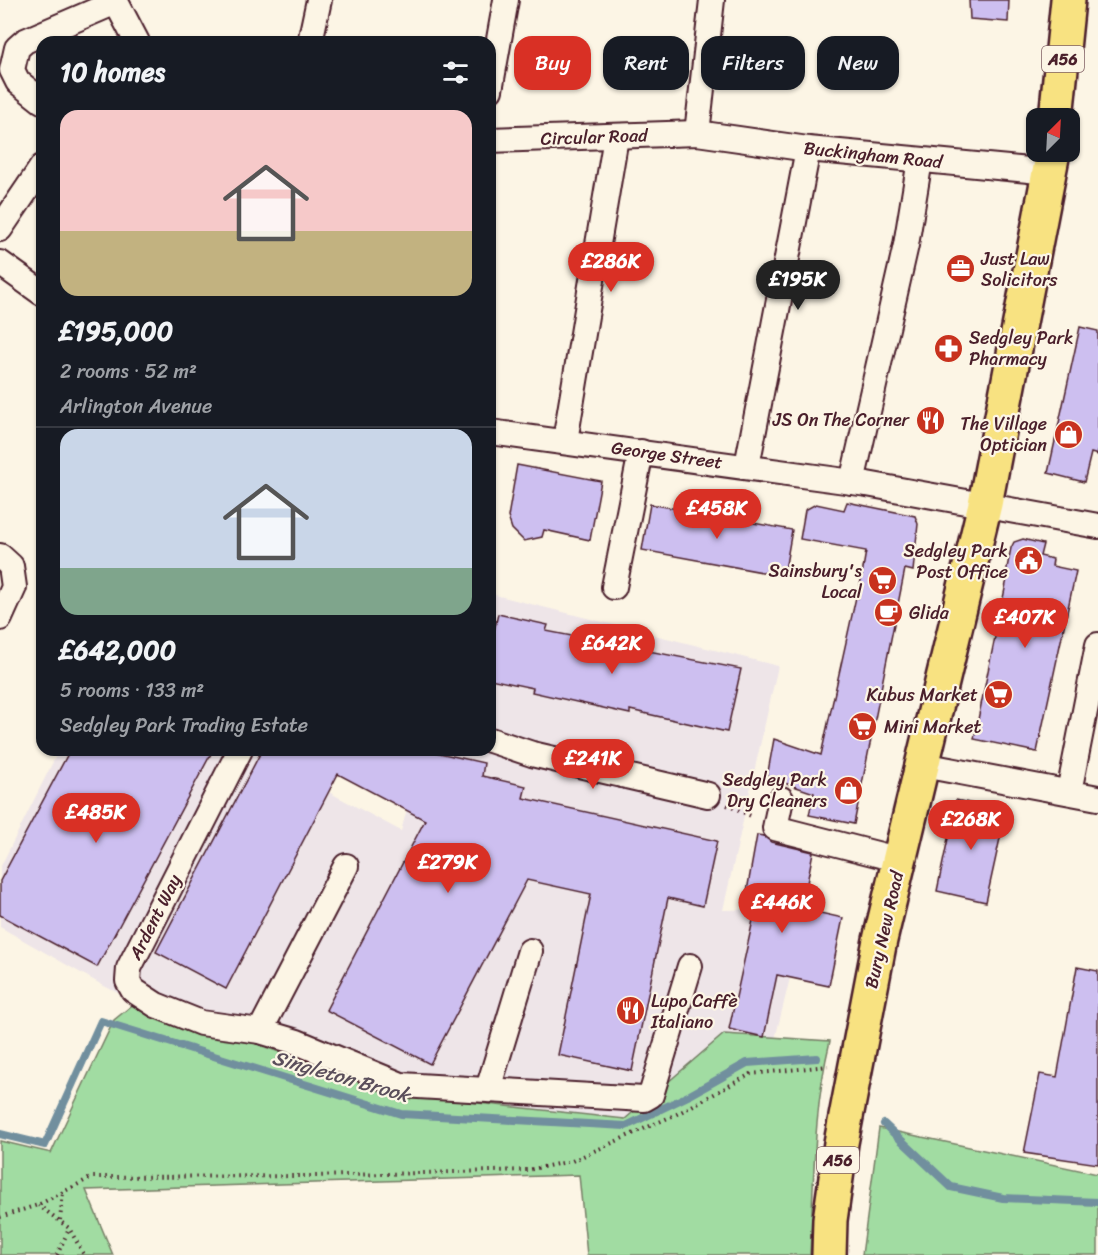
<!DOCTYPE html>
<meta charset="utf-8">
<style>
body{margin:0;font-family:Sriracha,sans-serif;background:#242831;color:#f1f3f6;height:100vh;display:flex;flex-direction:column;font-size:22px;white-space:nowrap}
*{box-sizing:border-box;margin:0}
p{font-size:20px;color:#9ea1a6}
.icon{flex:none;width:33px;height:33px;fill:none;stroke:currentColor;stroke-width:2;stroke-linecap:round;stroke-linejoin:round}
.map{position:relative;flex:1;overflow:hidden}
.drawer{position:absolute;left:36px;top:36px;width:460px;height:720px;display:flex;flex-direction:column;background:#171b24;border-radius:18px;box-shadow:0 2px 4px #0004}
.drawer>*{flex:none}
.hud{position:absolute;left:514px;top:36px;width:494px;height:54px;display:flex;gap:12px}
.needle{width:39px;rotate:24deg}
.buttons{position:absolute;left:1026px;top:108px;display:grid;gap:12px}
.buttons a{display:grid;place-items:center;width:54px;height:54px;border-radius:12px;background:#171b24;box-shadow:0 2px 4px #0004;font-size:30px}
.price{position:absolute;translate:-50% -51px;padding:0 14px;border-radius:21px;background:#d93025;color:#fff;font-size:20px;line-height:39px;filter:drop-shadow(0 2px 3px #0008)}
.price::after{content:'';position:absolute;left:50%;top:36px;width:18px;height:14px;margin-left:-9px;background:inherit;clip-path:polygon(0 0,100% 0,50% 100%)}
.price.active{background:#222;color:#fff}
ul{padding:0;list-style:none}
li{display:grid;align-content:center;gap:12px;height:318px;padding:0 24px}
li+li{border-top:2px solid #363941}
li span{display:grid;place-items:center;height:186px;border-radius:18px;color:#555}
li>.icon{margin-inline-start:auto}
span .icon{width:108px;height:108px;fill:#fffc;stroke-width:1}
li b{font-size:26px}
h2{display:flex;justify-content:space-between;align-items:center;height:72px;padding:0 24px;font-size:26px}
.pill{padding:0 21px;border-radius:18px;background:#171b24;box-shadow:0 2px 4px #0004;font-size:21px;line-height:54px}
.pill.active{background:#d93025;color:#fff}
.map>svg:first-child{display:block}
.built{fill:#eee5e8}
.green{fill:#a1dca2;stroke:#767e66;stroke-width:1.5}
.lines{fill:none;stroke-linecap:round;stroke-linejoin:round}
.stream{stroke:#718f9e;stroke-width:8}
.building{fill:#cdbff0;stroke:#4a1f2b;stroke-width:1.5}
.minor-casing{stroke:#4a1f2b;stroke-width:28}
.highway-casing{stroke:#4a1f2b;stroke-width:38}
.path{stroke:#4a1f2b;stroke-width:4;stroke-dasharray:1.5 4.5;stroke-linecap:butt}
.minor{stroke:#fcf5e5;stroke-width:24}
.highway{stroke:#f8e281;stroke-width:33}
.labels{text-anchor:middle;stroke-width:4.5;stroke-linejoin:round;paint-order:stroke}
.shield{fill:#fcf5e5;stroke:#7f5f63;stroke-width:1.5}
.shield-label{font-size:16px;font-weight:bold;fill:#4a1f2b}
.street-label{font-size:18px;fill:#4a1f2b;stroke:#fcf5e5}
.poi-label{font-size:18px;fill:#4a1f2b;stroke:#fcf5e5;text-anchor:end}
.water-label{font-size:20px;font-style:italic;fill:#5a4e5b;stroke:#fcf5e5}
</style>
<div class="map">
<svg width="1098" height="1255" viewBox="0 0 1098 1255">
<rect width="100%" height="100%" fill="#fcf5e5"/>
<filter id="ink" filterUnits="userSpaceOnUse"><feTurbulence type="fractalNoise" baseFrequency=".0167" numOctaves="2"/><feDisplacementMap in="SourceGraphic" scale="12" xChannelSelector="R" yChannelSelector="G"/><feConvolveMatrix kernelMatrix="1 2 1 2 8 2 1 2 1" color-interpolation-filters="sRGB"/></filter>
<g filter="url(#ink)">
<polygon class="built" points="491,594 778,666 723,910 771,909 790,978 775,1039 724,1034 625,1119 403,1095 144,1006 104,986 0,927 0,868 59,750 263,750 260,755 401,831 423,750 490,750"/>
<g class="green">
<path d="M136,1002L403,1095L625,1119L724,1034L830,1041C813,1110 814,1184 810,1255H587L579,1175L86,1190L113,1255H0V1141L51,1153L114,1020Z"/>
<polygon points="879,1128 1098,1174 1098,1255 862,1255"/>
</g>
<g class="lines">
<g class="stream">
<polyline points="884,1124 951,1187 1003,1198 1098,1202"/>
<polyline points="0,1134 45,1145 101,1021 401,1114 626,1126 690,1095 747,1063 817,1058"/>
</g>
</g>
<g class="building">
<polygon points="969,0 1009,0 1008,22 970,19"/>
<polygon points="1080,327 1098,331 1098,455 1091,453 1084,482 1048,473"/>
<polygon points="517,465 601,481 590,540 544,530 542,537 524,541 512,529 508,517"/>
<polygon points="847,502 915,516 918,524 913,571 905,569 854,824 809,815 814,793 767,777 774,739 821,755 856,597 858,598 866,551 800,539 805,510 816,504 844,510"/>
<polygon points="650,504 792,530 784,576 642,550"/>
<polygon points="1023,539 1043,544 1040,556 1053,559 1052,566 1076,571 1037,752 974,739 1007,579 1005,578 1011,548 1014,542"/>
<polygon points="498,614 548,625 546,631 741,669 727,732 630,710 630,714 532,692 533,688 490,679 490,648"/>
<polygon points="70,750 213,750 97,967 0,915 0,881"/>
<polygon points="262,750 426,750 484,763 482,776 526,786 523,798 717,841 703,906 668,898 632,1071 558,1055 591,894 527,880 430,1064 326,1010 425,820 338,774 226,989 156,952"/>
<polygon points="956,800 1006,811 986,902 937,891"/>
<polygon points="757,835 764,836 771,842 813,852 802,909 843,918 829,986 777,975 764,1037 729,1029 759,893 747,891"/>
<polygon points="1077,967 1098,971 1098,1164 1024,1153 1040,1074 1057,1077"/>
</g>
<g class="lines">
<defs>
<g id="minor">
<polyline points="115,0 137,42"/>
<polyline points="310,42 319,0"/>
<polyline points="490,90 506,0"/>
<polyline points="42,101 18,82 12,70 17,48 25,41 116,2"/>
<polyline points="697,133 712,0"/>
<polyline points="490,140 697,133 808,149 1050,172"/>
<polyline points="0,229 42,167"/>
<polyline points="0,263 42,293"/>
<polyline points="490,432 867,484 1098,526"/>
<polyline points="565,441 616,137"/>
<polyline points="747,466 808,149"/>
<polyline points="852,482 906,245 920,160"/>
<polyline points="0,556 11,566 14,587 0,618"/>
<polyline points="614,587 641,452"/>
<polyline points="490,740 532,754 708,795"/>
<polyline points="240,750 129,968 128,981 133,990 156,1005 201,1023 260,1031 297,1042 401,1085 644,1099 651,1095 690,966"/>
<polyline points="923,765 1098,798"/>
<polyline points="1069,792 1098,645"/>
<polyline points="781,799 775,828 900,860"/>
<polyline points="260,1031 346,866"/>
<polyline points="488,1089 530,951"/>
</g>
<g id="highway">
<polyline points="1056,118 1068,0"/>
<polyline points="829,1255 830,1220 841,1143 880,940 985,504 1053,152"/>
</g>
</defs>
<use href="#minor" class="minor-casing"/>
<use href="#highway" class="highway-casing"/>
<g class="path">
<polyline points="727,805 753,817"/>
<polyline points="38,1205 69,1228 84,1255"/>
<polyline points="0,1217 38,1205 92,1177 313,1176 528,1170 572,1161 679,1113 751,1074 828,1066"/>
<polyline points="60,1220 63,1193"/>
<polyline points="57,1255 69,1229"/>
</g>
<use href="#minor" class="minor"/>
<use href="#highway" class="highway"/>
</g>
</g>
<defs>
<symbol id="office-disc" viewBox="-11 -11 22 22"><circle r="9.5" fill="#c8321e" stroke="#fcf5e5"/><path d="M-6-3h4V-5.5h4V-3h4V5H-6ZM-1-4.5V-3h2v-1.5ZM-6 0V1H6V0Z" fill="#fff"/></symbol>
<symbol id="pharmacy-disc" viewBox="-11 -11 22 22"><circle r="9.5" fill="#c8321e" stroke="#fcf5e5"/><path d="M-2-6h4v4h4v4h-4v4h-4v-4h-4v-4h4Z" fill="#fff"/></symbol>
<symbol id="restaurant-disc" viewBox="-11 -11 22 22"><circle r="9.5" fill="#c8321e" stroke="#fcf5e5"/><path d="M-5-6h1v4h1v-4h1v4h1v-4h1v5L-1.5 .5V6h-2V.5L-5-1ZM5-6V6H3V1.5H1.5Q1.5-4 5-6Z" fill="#fff"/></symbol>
<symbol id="shop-disc" viewBox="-11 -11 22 22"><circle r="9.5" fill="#c8321e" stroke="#fcf5e5"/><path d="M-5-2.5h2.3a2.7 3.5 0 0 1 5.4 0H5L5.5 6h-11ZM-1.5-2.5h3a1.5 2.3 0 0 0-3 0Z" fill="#fff"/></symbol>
<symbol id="civic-disc" viewBox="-11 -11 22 22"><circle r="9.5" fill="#c8321e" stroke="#fcf5e5"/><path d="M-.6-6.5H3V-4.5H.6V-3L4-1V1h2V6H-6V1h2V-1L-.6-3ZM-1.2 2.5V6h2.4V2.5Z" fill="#fff"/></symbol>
<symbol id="supermarket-disc" viewBox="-11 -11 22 22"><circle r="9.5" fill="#c8321e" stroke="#fcf5e5"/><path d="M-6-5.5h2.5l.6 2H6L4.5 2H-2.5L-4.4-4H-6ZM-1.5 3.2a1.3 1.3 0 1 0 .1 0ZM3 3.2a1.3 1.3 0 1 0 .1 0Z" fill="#fff"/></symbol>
<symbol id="cafe-disc" viewBox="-11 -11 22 22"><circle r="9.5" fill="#c8321e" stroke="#fcf5e5"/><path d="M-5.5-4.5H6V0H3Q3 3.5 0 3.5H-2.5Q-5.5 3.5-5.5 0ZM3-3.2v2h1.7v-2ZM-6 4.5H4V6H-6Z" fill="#fff"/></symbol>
</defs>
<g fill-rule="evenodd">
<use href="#office-disc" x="944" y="252" width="33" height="33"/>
<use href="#pharmacy-disc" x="932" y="332" width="33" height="33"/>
<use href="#restaurant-disc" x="914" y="404" width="33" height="33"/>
<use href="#shop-disc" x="1052" y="418" width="33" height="33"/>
<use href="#civic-disc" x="1012" y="544" width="33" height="33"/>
<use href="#supermarket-disc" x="866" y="564" width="33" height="33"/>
<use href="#cafe-disc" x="872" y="596" width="33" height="33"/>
<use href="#supermarket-disc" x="982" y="678" width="33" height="33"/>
<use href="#supermarket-disc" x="846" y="710" width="33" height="33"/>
<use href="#shop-disc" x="832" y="774" width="33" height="33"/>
<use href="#restaurant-disc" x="614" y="994" width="33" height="33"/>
</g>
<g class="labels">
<g class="shield">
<rect x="1042" y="46" width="42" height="26" rx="4.5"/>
<rect x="817" y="1147" width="42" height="26" rx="4.5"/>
</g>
<g class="shield-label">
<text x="1063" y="65">A56</text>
<text x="838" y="1166">A56</text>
</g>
<g class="street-label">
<text transform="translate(594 137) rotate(-2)" y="6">Circular Road</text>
<text transform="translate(873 155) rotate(6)" y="6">Buckingham Road</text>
<text transform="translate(667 455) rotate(8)" y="6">George Street</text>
<text transform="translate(155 917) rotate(-63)" y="6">Ardent Way</text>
<text transform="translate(884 930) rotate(-77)" y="6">Bury New Road</text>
</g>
<g class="poi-label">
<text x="981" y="265" text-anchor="start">Just Law<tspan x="981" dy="21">Solicitors</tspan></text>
<text x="969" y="344" text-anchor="start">Sedgley Park<tspan x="969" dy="21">Pharmacy</tspan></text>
<text x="909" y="426">JS On The Corner</text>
<text x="1047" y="430">The Village<tspan x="1047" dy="21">Optician</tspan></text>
<text x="1008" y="557">Sedgley Park<tspan x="1008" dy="21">Post Office</tspan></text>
<text x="862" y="577">Sainsbury's<tspan x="862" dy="21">Local</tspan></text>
<text x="909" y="619" text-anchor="start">Glida</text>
<text x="978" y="701">Kubus Market</text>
<text x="884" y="733" text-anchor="start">Mini Market</text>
<text x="827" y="786">Sedgley Park<tspan x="827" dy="21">Dry Cleaners</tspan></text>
<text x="651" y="1007" text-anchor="start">Lupo Caffè<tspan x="651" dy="21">Italiano</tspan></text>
</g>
<g class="water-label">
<text transform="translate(341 1076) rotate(16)" y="7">Singleton Brook</text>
</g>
</g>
</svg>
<div class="buttons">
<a><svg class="needle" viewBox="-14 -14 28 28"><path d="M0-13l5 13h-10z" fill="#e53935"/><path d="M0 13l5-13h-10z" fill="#9ea1a6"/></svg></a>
</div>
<b class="price" style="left:611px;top:293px">£286K</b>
<b class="price active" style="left:798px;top:311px">£195K</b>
<b class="price" style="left:717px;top:540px">£458K</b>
<b class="price" style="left:1025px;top:649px">£407K</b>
<b class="price" style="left:612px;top:675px">£642K</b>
<b class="price" style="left:593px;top:790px">£241K</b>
<b class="price" style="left:96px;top:844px">£485K</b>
<b class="price" style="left:971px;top:851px">£268K</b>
<b class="price" style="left:448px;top:894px">£279K</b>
<b class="price" style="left:782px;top:934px">£446K</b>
<div class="hud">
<a class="pill active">Buy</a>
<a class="pill">Rent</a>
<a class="pill">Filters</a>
<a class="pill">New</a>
</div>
<section class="drawer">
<h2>10 homes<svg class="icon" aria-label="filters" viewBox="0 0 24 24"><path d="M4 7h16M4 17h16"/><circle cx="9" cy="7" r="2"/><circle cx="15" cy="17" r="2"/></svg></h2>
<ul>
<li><span style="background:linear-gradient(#f6c9c9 65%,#c2b280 0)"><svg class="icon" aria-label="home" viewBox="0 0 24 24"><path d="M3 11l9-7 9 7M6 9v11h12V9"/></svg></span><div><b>£195,000</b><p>2 rooms · 52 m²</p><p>Arlington Avenue</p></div></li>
<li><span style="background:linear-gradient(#c9d6e8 75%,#7fa58c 0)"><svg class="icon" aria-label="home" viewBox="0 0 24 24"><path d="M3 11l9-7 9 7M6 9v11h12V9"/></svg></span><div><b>£642,000</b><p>5 rooms · 133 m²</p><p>Sedgley Park Trading Estate</p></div></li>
</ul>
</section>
</div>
